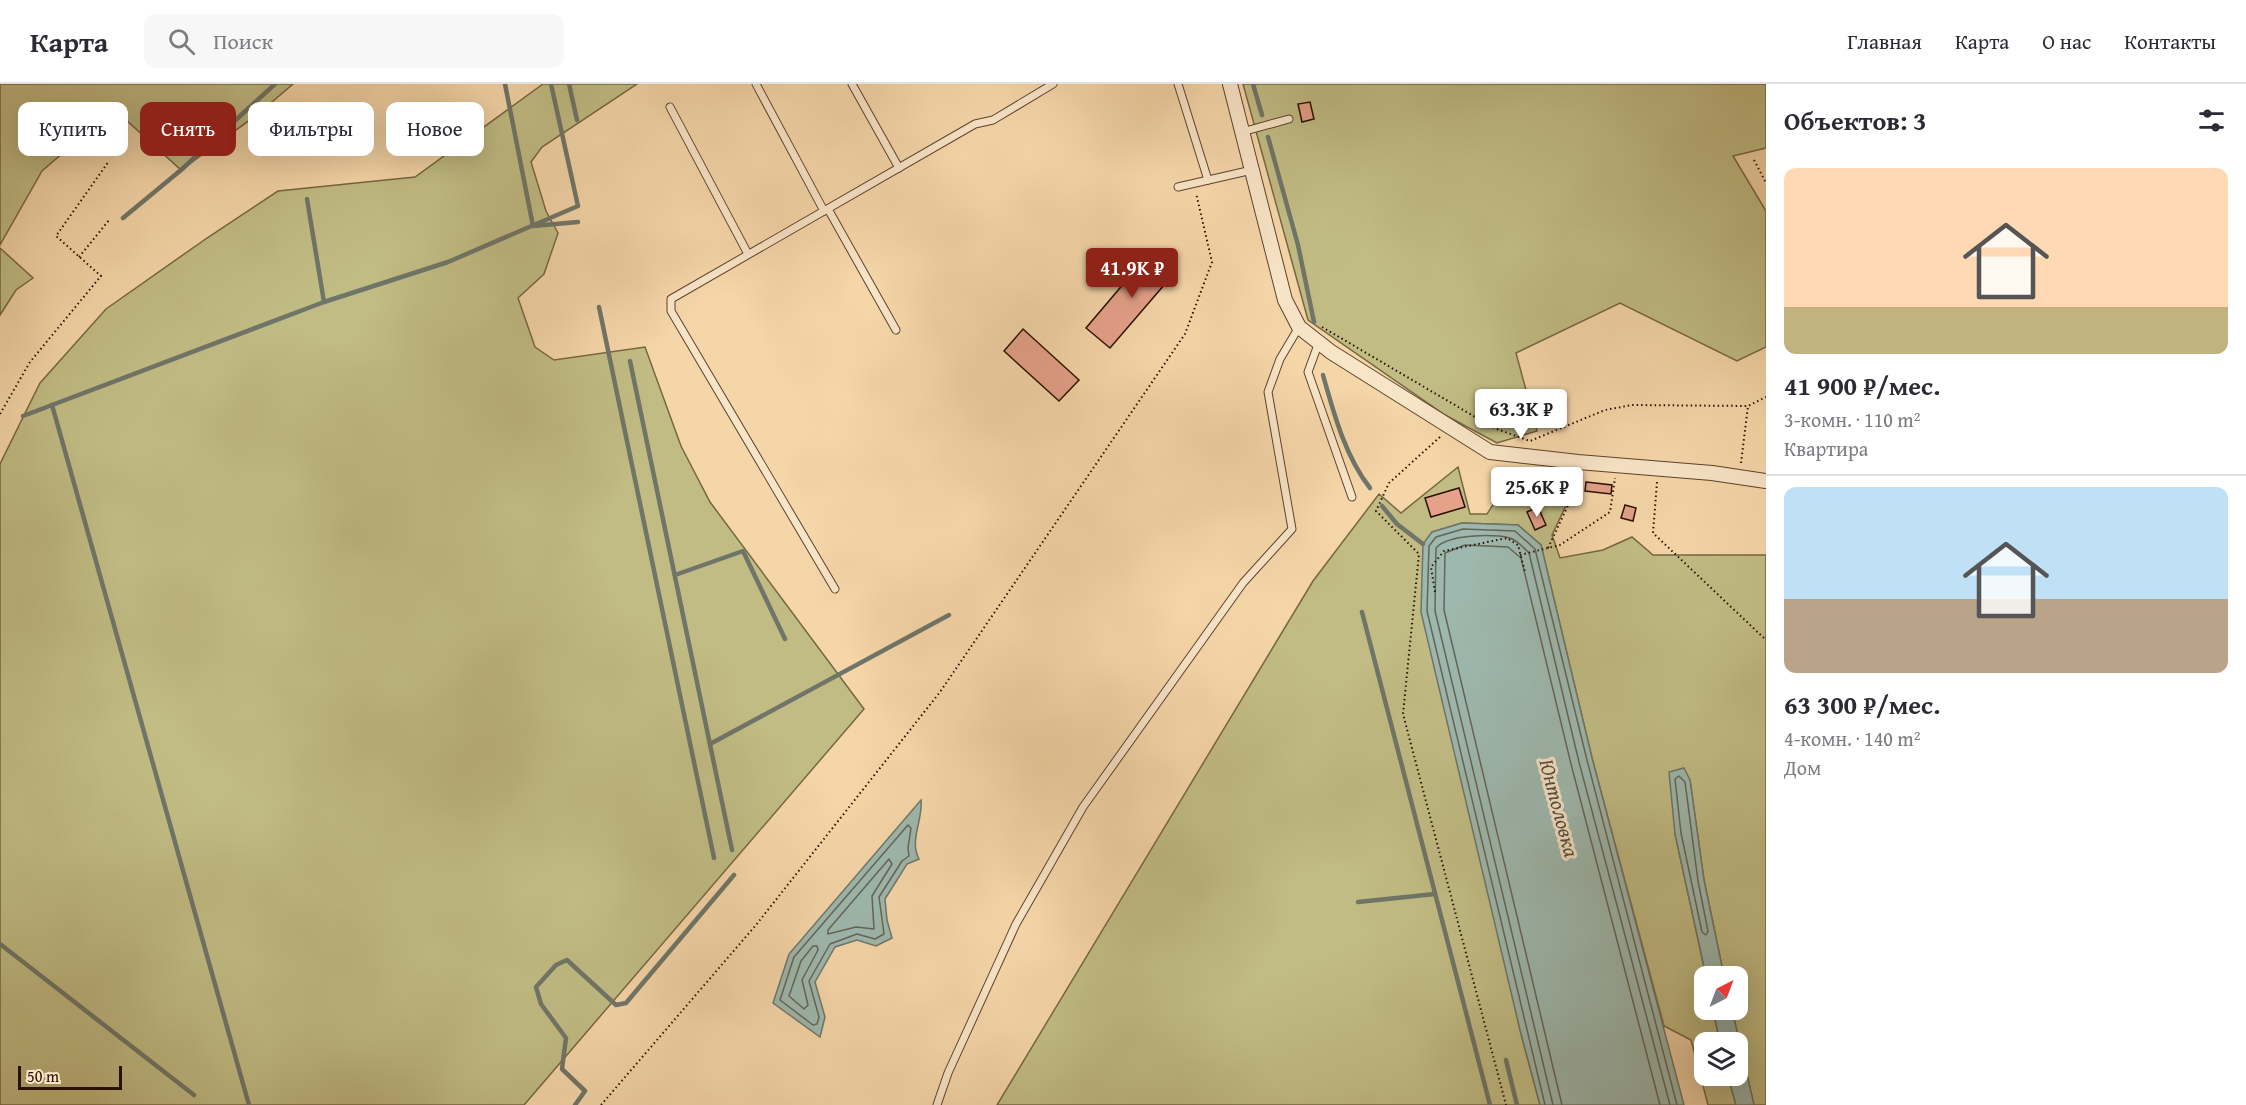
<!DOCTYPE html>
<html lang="ru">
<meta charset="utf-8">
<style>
body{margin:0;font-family:"Gentium Book Plus",serif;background:#f7f7f7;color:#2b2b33;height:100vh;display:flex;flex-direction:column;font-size:22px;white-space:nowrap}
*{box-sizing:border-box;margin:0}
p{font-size:20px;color:#7c7c81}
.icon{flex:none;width:33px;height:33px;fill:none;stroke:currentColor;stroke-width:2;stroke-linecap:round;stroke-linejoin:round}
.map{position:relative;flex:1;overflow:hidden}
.side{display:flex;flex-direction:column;background:#fff;width:480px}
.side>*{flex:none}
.banner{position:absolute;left:18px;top:18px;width:570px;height:54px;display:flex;gap:12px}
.needle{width:39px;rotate:42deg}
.controls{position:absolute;left:1694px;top:882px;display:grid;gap:12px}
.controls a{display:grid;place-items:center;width:54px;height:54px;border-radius:12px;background:#fff;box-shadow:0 6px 24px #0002;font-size:30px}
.scale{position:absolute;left:18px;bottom:15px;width:104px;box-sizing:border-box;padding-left:6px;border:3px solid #2a1000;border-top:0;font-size:16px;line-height:21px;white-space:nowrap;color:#2a1000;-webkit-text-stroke:4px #f8e4c7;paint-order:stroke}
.price{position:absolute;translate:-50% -51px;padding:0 14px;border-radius:6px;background:#fff;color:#222;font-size:20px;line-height:39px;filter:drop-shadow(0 2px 3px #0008)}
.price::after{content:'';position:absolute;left:50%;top:36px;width:18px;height:14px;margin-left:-9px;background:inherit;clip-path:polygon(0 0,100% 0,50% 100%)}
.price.active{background:#8f2418;color:#fff}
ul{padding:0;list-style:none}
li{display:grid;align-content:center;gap:12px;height:318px;padding:0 18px}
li+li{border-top:2px solid #e1e1e2}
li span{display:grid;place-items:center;height:186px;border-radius:12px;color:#555}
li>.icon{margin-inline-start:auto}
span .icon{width:108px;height:108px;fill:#fffc;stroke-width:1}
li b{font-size:26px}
h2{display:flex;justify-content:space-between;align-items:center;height:72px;padding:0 18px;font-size:26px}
.tag{padding:0 21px;border-radius:12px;background:#fff;box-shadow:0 6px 24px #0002;font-size:21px;line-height:54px}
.tag.active{background:#8f2418;color:#fff}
header{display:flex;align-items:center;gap:36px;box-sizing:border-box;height:84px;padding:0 30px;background:#fff;border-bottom:2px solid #e1e1e2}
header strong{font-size:28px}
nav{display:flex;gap:33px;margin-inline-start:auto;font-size:21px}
.search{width:420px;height:54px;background:#f7f7f7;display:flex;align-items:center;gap:15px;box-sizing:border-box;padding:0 21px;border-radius:12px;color:#7c7c81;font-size:22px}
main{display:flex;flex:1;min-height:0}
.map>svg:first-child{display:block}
.green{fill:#c1bc84;stroke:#766642;stroke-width:1.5}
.water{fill:#9db8ae;stroke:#6f7568;stroke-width:1.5}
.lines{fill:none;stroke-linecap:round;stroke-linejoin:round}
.shore{stroke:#646457;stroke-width:1.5}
.stream{stroke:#6f7568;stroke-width:4.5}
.building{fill:#e5a18a;stroke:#2a1000;stroke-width:1.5}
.service-casing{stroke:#5d422a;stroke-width:9}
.minor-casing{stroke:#5d422a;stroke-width:16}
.path{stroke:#2a1000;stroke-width:2;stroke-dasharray:1.5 3;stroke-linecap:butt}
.service{stroke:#f8e4c7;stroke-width:7}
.minor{stroke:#f8e4c7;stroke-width:14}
.labels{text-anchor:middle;stroke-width:6;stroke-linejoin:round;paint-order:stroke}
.water-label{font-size:21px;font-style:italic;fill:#524b3d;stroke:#f8e4c7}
</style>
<header>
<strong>Карта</strong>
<div class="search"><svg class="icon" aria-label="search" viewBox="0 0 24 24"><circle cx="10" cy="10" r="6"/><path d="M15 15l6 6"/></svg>Поиск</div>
<nav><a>Главная</a><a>Карта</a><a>О нас</a><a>Контакты</a></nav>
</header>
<main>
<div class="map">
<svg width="1766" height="1021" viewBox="0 0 1766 1021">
<rect width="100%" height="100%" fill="#f5d6a9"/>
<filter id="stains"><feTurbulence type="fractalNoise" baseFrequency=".00333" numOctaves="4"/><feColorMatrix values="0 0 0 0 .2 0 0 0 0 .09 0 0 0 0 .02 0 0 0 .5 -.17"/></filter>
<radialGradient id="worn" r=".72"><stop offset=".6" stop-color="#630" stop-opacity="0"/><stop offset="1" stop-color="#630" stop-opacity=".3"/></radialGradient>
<g class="green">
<polygon points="0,0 293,0 258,30 181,86 114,25 42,87 0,161"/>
<polygon points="543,0 637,0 542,63 531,78 546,127 558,149 544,190 518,214 535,263 554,276 645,263 681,362 710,418 864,625 524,1021 0,1021 0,380 40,299 106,225 207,154 278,107 415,93"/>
<polygon points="1243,0 1766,0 1766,64 1733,72 1766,127 1766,263 1737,277 1620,219 1516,269 1537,347 1497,359 1445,331 1308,236"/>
<polygon points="0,164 33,194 16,206 0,231"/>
<polygon points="1458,383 1470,430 1487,430 1504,404 1553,406 1571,411 1552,451 1560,474 1603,466 1632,453 1653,471 1766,471 1766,1021 1754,1021 1732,926 1737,926 1737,892 1724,892 1704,796 1690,696 1675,750 1706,892 1704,892 1704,926 1713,926 1720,958 1704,958 1704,992 1728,992 1736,1021 1708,1021 1691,956 1664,942 1592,674 1541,461 1518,441 1462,439 1432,448 1520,946 1540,1021 997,1021 1313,497 1379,410 1401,429"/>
</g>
<g class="water">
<polygon points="1462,439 1518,441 1541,461 1592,674 1684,1021 1540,1021 1520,946 1421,528 1423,460 1432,448"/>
<polygon points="1684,684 1690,696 1704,796 1724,892 1706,892 1675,750 1669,688"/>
<path d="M921,716C923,737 909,756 919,775L907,780L885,815L887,836L892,854L876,862L857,856L835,863L815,898L825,933L820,953L773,919L789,870Z"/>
<polygon points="1713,926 1732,926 1754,1021 1736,1021 1728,992 1737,992 1737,958 1720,958"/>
</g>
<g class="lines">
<g class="shore">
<polygon points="1679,692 1685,698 1698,797 1708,847 1706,851 1702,848 1681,749 1675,695"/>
<polygon points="908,741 911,744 908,764 909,772 902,777 879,813 884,850 875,855 857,850 830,860 809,897 819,933 817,940 813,941 780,916 794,873"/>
<polygon points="889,775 892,780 872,812 874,845 856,843 828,850 828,846"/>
<polygon points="813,862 817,862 818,866 802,896 808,921 804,925 789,912 801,877"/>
<polyline points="1545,1021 1427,527 1429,462 1436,453 1463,445 1515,447 1535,465 1587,676 1677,1021"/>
<path d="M1553,1021L1435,527L1436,464C1448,450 1493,450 1510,454C1517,456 1524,464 1529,469L1579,678L1670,1021"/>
<polyline points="1562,1021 1444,526 1445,469 1465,461 1508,463 1521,474 1571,680 1660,1021"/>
</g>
<g class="stream">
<polyline points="505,0 533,142 578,138"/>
<polyline points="569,0 577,36"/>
<polyline points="1253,0 1262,31"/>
<polyline points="1268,53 1298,161 1314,238"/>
<polyline points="307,115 324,218"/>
<polyline points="123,134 181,86 275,0"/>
<polyline points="599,223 714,774"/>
<polyline points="630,277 732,766"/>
<path d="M1323,291C1334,330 1345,372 1370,404"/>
<polyline points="52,321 249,1021"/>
<polyline points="23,332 324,218 448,178 578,122 551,0"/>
<polyline points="1382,422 1397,440 1423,460"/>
<polyline points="675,491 743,467 785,555"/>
<polyline points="1362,528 1490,1021"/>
<polyline points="710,660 949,531"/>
<polyline points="1358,818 1435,810"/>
<polyline points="0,860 194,1011"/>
<polyline points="1506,976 1517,1021"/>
<polyline points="575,1021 585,1007 562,985 566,954 541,920 536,903 556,881 567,876 616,921 626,919 734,791"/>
</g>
</g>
<g class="building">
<polygon points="1310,18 1314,35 1302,38 1298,20"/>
<polygon points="1153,165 1177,186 1110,264 1086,244"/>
<polygon points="1023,245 1079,296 1059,317 1004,267"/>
<polygon points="1502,389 1527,392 1526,401 1501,399"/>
<polygon points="1546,393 1572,395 1571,405 1545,402"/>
<polygon points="1586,398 1612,401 1611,410 1585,407"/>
<polygon points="1459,404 1465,423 1431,433 1425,414"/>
<polygon points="1625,421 1636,424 1633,437 1621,434"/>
<polygon points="1538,423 1546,441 1535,446 1527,428"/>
</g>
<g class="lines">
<defs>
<g id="service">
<polyline points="756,0 824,127"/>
<polyline points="852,0 899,84"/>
<polyline points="1178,0 1208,96"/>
<polyline points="670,23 748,170"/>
<polyline points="1242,48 1289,35"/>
<polyline points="1178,103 1252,86"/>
<polyline points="828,125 896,246"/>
<polyline points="1319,258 1308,288 1352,413"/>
<polyline points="835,505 671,227 671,215 975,40 993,36 1053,0"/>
<polyline points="937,1021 948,989 1016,840 1083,723 1243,499 1292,445 1268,308 1280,275 1299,243"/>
</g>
<polyline id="minor" points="1230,0 1285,216 1299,243 1331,268 1490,368 1578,378 1712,389 1766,397"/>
</defs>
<use href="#service" class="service-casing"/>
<use href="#minor" class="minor-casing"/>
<g class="path">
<polyline points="1754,76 1766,99"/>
<polyline points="79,173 110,135"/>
<polyline points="1322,243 1494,344 1530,357 1605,326 1632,321 1748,322 1766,313"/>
<polyline points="0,330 30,278 101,192 56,152 109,77"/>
<polyline points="1440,353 1389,399 1376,427 1419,470 1403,630 1506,1021"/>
<polyline points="1741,379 1748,322"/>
<polyline points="1657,398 1653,449 1766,556"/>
<polyline points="1548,464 1578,400 1579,393"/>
<polyline points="1520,471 1560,461 1610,428 1615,394"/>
<polyline points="1435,508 1431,483 1444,467 1507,454 1518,461 1525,488"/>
<polyline points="601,1021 756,841 940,608 1185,250 1212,178 1196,109"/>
</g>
<use href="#service" class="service"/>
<use href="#minor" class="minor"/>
</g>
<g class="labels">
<g class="water-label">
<text transform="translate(1559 724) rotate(75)" y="7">Юнтоловка</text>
</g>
</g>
<rect width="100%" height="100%" filter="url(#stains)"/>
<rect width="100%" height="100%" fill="url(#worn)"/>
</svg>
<div class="controls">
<a><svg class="needle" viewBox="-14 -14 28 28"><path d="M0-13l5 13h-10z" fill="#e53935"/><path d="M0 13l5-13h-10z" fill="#7c7c81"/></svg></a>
<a><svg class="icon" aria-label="layers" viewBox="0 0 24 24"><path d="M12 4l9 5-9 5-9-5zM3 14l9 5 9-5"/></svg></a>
</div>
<div class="scale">50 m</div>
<b class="price active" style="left:1132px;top:215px">41.9K ₽</b>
<b class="price" style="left:1521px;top:356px">63.3K ₽</b>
<b class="price" style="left:1537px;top:434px">25.6K ₽</b>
<div class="banner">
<a class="tag">Купить</a>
<a class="tag active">Снять</a>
<a class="tag">Фильтры</a>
<a class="tag">Новое</a>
</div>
</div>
<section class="side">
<h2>Объектов: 3<svg class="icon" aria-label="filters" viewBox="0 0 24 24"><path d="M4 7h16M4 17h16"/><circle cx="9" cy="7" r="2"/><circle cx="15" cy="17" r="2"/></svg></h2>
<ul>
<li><span style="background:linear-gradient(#ffd9b3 75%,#c2b280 0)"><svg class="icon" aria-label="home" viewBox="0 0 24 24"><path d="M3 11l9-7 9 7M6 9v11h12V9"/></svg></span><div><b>41 900 ₽/мес.</b><p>3-комн. · 110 m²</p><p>Квартира</p></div></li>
<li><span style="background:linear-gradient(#bfe0f5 60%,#b9a48a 0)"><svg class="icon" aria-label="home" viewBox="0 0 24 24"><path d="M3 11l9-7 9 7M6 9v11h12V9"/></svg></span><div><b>63 300 ₽/мес.</b><p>4-комн. · 140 m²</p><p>Дом</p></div></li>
</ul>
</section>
</main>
